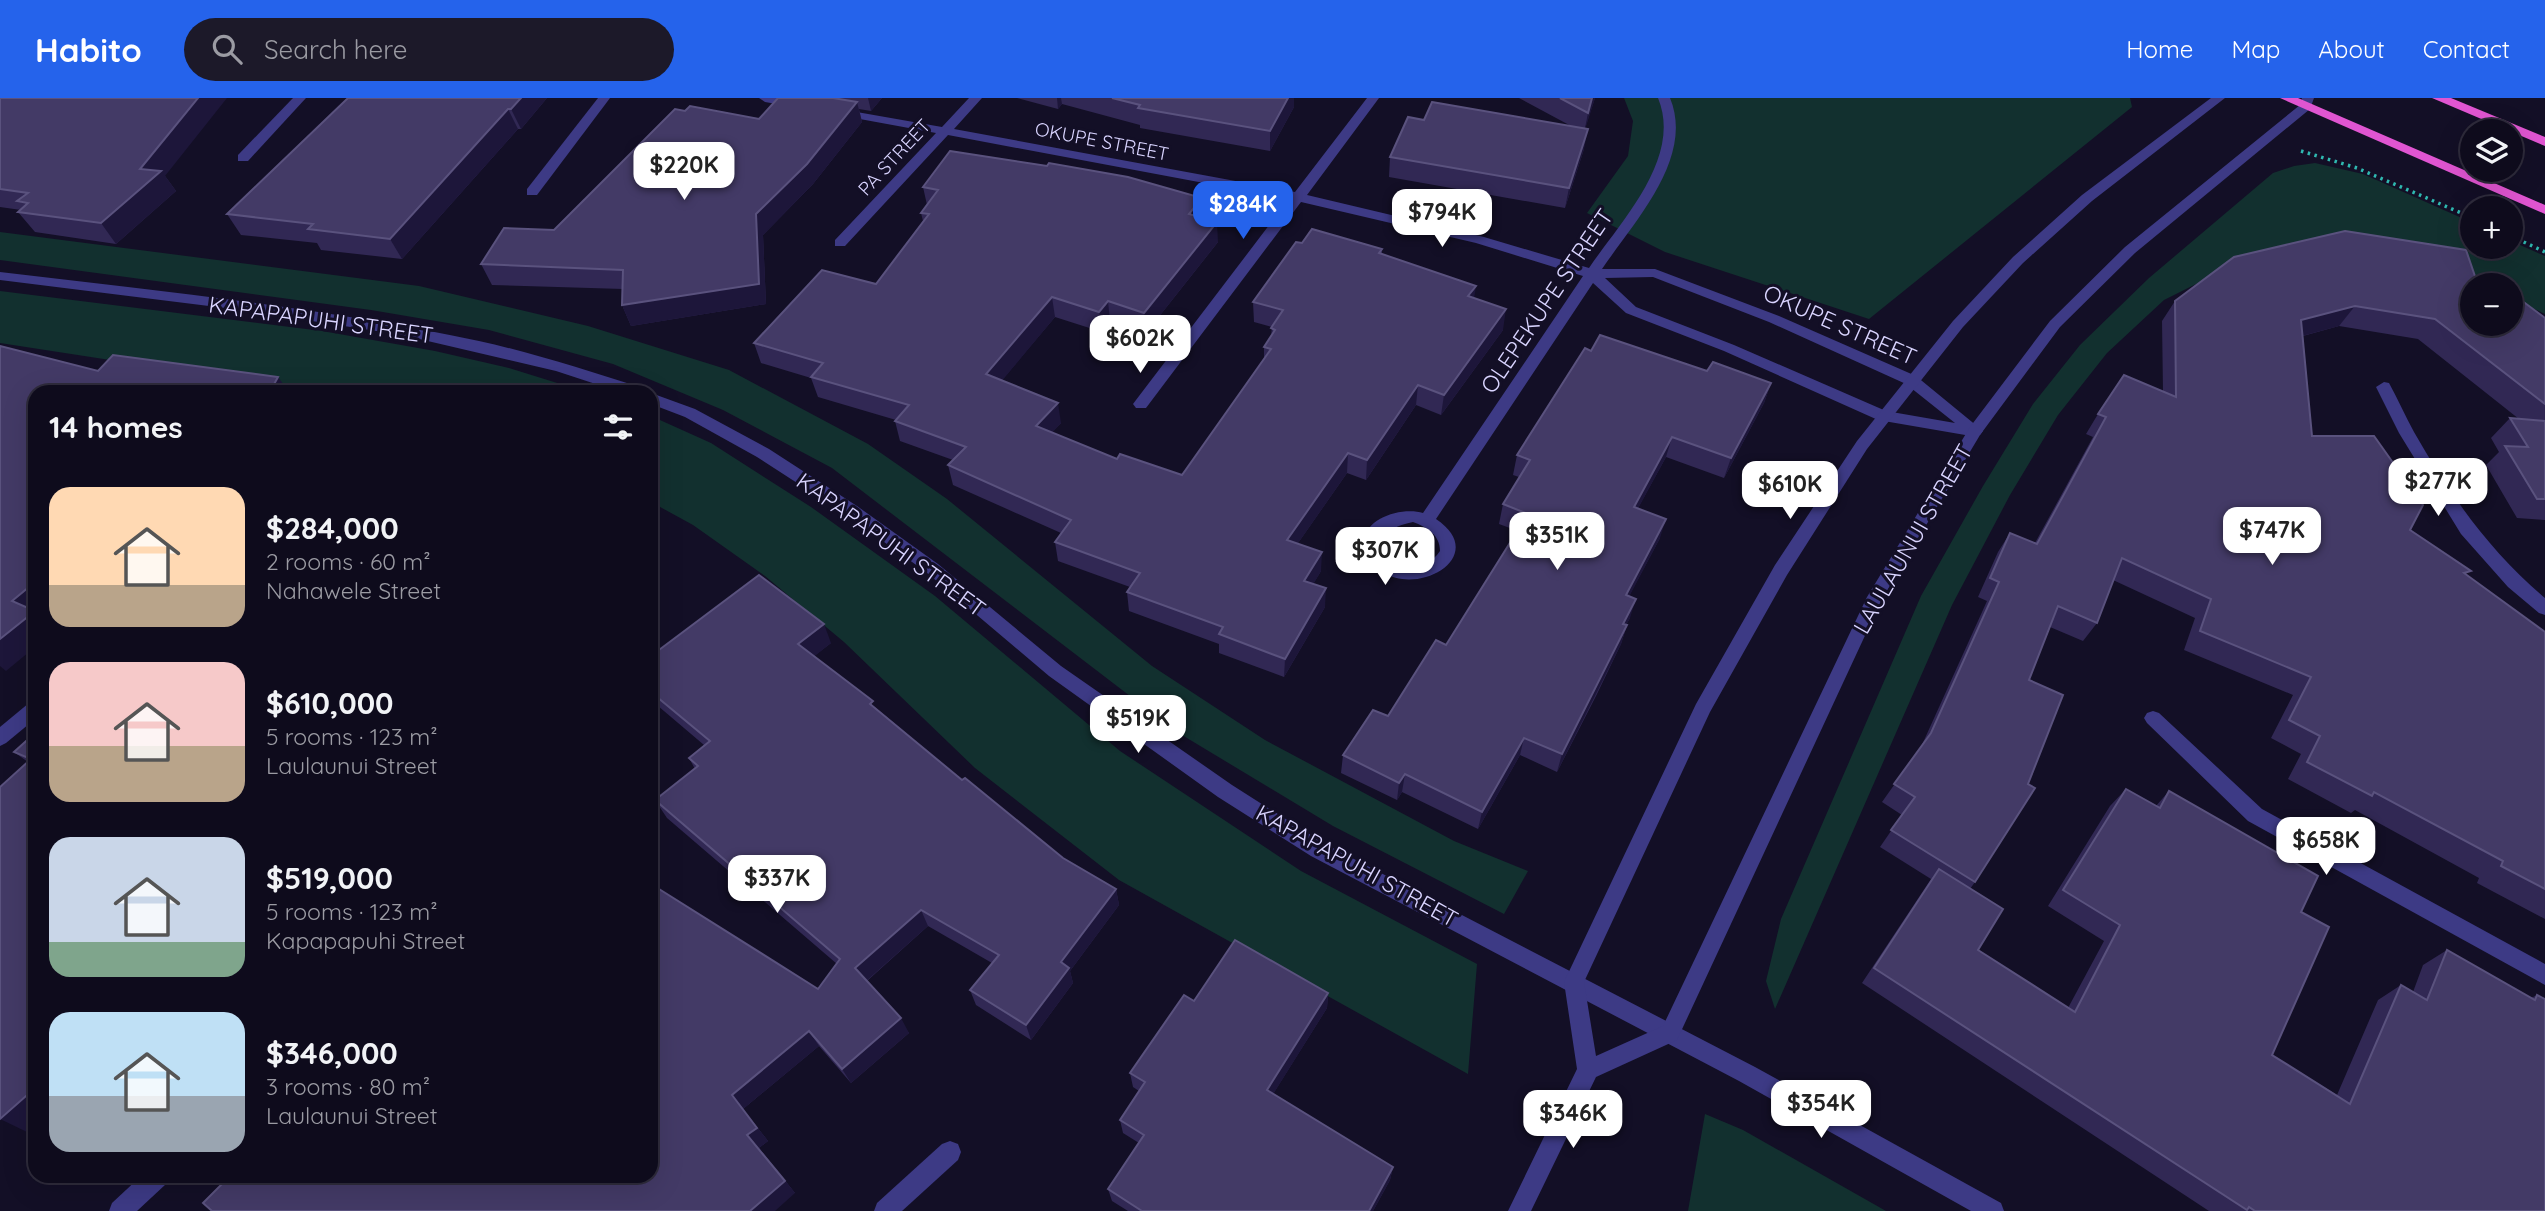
<!DOCTYPE html>
<meta charset="utf-8">
<style>
body{margin:0;font-family:Quicksand,sans-serif;background:#1c1929;color:#f1f3f6;height:100vh;display:flex;flex-direction:column;font-size:26px;white-space:nowrap}
*{box-sizing:border-box;margin:0}
p{font-size:23px;color:#9b9ba3}
.icon{flex:none;width:38px;height:38px;fill:none;stroke:currentColor;stroke-width:2;stroke-linecap:round;stroke-linejoin:round}
.map{position:relative;flex:1;overflow:hidden}
.side{position:absolute;left:28px;top:287px;width:630px;height:798px;display:flex;flex-direction:column;background:#0e0b1c;border-radius:21px;box-shadow:0 7px 28px #0002,0 0 0 2px #2e2b3b}
.side>*{flex:none}
.buttons{position:absolute;left:2460px;top:21px;display:grid;gap:14px}
.buttons a{display:grid;place-items:center;width:63px;height:63px;border-radius:50%;background:#0e0b1c;box-shadow:0 7px 28px #0002,0 0 0 2px #2e2b3b;font-size:35px}
.price{position:absolute;translate:-50% -60px;padding:0 16px;border-radius:14px;background:#fff;color:#222;font-size:23px;line-height:46px;filter:drop-shadow(0 2px 4px #0008)}
.price::after{content:'';position:absolute;left:50%;top:42px;width:21px;height:16px;margin-left:-10px;background:inherit;clip-path:polygon(0 0,100% 0,50% 100%)}
.price.current{background:#2563eb;color:#fff}
ul{padding:0;list-style:none}
li{display:flex;align-items:center;gap:21px;height:175px;padding:0 21px}
li span{display:grid;place-items:center;flex:none;width:196px;height:140px;border-radius:21px;color:#555}
li>.icon{margin-inline-start:auto}
span .icon{width:84px;height:84px;fill:#fffc;stroke-width:1}
li b{font-size:30px}
h2{display:flex;justify-content:space-between;align-items:center;height:84px;padding:0 21px;font-size:30px}
header{display:flex;align-items:center;gap:42px;box-sizing:border-box;height:98px;padding:0 35px;background:#2563eb;color:#fff}
header strong{font-size:33px}
nav{display:flex;gap:38px;margin-inline-start:auto;font-size:24px}
.search{width:490px;height:63px;background:#1c1929;display:flex;align-items:center;gap:18px;box-sizing:border-box;padding:0 24px;border-radius:38px;color:#9b9ba3;font-size:26px}
.map>svg:first-child{display:block}
.green{fill:#12302f}
.lines{fill:none;stroke-linecap:round;stroke-linejoin:round}
.path{stroke:#2fb8b0;stroke-width:3.5;stroke-dasharray:2.5 4.5;stroke-linecap:butt}
.minor{fill:#3d3a85;fill-rule:evenodd}
.tertiary{fill:#3d3a85;fill-rule:evenodd}
.trunk{fill:#e055d1;fill-rule:evenodd}
.wall{fill:#312854}
.shaded-wall{fill:#1d163a}
.building{fill:#433a66;stroke:#5a527e;stroke-width:2}
.labels{text-anchor:middle;stroke-width:6;stroke-linejoin:round;paint-order:stroke}
.far-street-label{font-size:19px;fill:#d9d4ff;stroke:#130f26}
.street-label{font-size:23px;fill:#d9d4ff;stroke:#130f26}
</style>
<header>
<strong>Habito</strong>
<div class="search"><svg class="icon" aria-label="search" viewBox="0 0 24 24"><circle cx="10" cy="10" r="6"/><path d="M15 15l6 6"/></svg>Search here</div>
<nav><a>Home</a><a>Map</a><a>About</a><a>Contact</a></nav>
</header>
<div class="map">
<svg width="2545" height="1113" viewBox="0 0 2545 1113">
<rect width="100%" height="100%" fill="#130f26"/>
<g class="green">
<polygon points="1624,0 2130,0 2132,9 1869,221 1665,154 1587,115 1628,58 1633,23"/>
<polygon points="2315,65 2363,76 2473,125 2473,149 2511,149 2511,143 2545,158 2545,216 2511,200 2511,187 2484,187 2450,171 2244,162 2164,202 2107,255 2058,317 2010,397 1952,507 1775,911 1766,883 1781,821 1921,498 1983,388 2033,306 2080,247 2149,180 2273,75 2294,68"/>
<polygon points="0,134 419,188 588,228 729,272 868,346 947,401 1152,568 1265,642 1454,743 1528,773 1504,816 1333,728 1177,634 832,370 723,312 613,266 489,232 371,212 0,162"/>
<polygon points="0,193 322,233 435,253 509,270 586,294 318,294 0,245"/>
<polygon points="651,318 711,345 811,409 935,498 1120,653 1301,773 1477,866 1468,976 1119,782 975,670 844,544 765,478 693,427 651,404"/>
<polygon points="1705,1016 1743,1032 1886,1113 1688,1113"/>
</g>
<g class="lines">
<g class="path">
<polyline points="2301,53 2357,70 2473,120"/>
<polyline points="2511,138 2545,154"/>
</g>
<g class="minor">
<polygon points="293,0 306,0 248,63 238,63 238,57"/>
<polygon points="598,0 610,0 537,97 527,97 527,91"/>
<polygon points="759,0 787,0 806,6 800,10 765,4"/>
<path d="M969,0H982L954,31L1295,94L1367,0H1379L1307,97L1484,139L1589,170C1620,124 1683,60 1658,0H1670C1695,60 1634,124 1602,171H1655L1779,218L1916,278L1983,333L1980,337L1971,338L1878,322L1724,253L1626,215L1593,185L1436,421C1501,465 1386,515 1366,451C1356,422 1401,408 1423,415L1583,178L1476,145L1301,104L1146,310H1136L1133,306L1136,302L1289,101L948,37L845,148H835V142L936,35L838,17L834,16V10L942,29ZM1653,179L1769,224L1906,286L1955,325L1886,313L1734,247L1636,209L1605,180ZM1413,424C1427,429 1440,437 1440,453C1411,496 1341,439 1413,424Z"/>
<path d="M0,174C160,193 321,209 479,243C534,255 588,273 642,290L645,294H620L556,273L402,237L241,212L0,182Z"/>
<path d="M2384,284L2389,285C2398,301 2405,318 2414,334C2450,397 2490,454 2545,500V517L2539,515L2508,489L2461,436L2399,335L2376,289Z"/>
<polygon points="651,295 695,311 769,351 857,408 938,466 1061,568 1232,687 1325,746 1755,969 2001,1105 2004,1113 1971,1113 1739,983 1311,758 1218,699 1049,578 926,474 845,416 757,359 685,319 651,306"/>
<polygon points="35,603 35,621 6,645 0,648 0,629 29,605"/>
<polygon points="2153,613 2159,615 2262,711 2545,866 2545,887 2248,723 2147,625 2144,620 2147,615"/>
<polygon points="950,1043 958,1046 961,1054 958,1062 902,1113 874,1113 877,1105 942,1046"/>
<polygon points="141,1078 169,1078 166,1086 137,1113 109,1113 112,1105"/>
</g>
<polygon class="tertiary" points="2211,0 2225,0 2092,103 2023,165 1963,229 1867,351 1787,477 1710,614 1584,884 1596,958 1663,928 1867,499 1970,329 2050,223 2125,149 2300,7 2302,0 2314,0 2310,11 2135,155 2060,229 1980,337 1882,501 1677,942 1596,979 1531,1113 1508,1113 1577,971 1564,884 1696,606 1775,467 1857,343 1953,223 2013,159 2082,97"/>
<g class="trunk">
<polygon points="2280,0 2298,0 2545,107 2545,116"/>
<polygon points="2432,0 2451,0 2545,39 2545,48"/>
</g>
</g>
<g class="wall">
<polygon points="0,0 165,78 176,93 116,146 35,134 18,114 21,112 0,109"/>
<polygon points="348,0 547,0 521,31 518,31 402,161 321,152 317,145 241,137 227,116"/>
<polygon points="778,0 882,0 871,13 859,11 862,24 813,86 763,137 766,206 631,228 622,207 623,191 492,187 481,166 554,132 685,13 759,21"/>
<polygon points="1017,0 1294,0 1294,9 1270,53 1140,30 1140,27 1062,6 1058,11"/>
<polygon points="1519,0 1595,0 1585,30 1584,51 1565,110 1389,79 1390,59 1424,22 1571,28"/>
<polygon points="923,89 1203,120 1218,144 1146,235 1110,223 1102,234 1055,219 1002,282 1061,325 1052,334 1117,361 1182,377 1264,261 1264,249 1271,238 1272,229 1254,224 1253,204 1302,145 1382,151 1382,156 1474,200 1503,232 1441,317 1416,307 1366,382 1347,375 1298,445 1321,473 1313,486 1325,509 1284,579 1219,555 1219,546 1129,513 1127,494 1130,489 1058,463 1055,444 1061,435 953,387 948,367 953,362 900,343 895,323 896,322 818,299 811,280 761,265 754,245 876,186 923,123 921,115 927,107"/>
<polygon points="2234,159 2473,226 2545,220 2545,422 2517,420 2486,367 2499,354 2491,340 2510,320 2519,321 2418,241 2339,228 2303,238 2312,338 2410,432 2467,477 2545,534 2545,821 2477,785 2479,780 2355,712 2351,715 2288,681 2301,656 2271,640 2293,597 2184,552 2195,520 2113,482 2097,525 2083,543 2050,529 2029,582 1975,784 1970,791 1978,852 2068,910 2104,843 2048,808 2110,708 2126,691 2156,708 2169,693 2301,814 2272,957 2337,997 2378,902 2401,887 2413,894 2423,867 2447,852 2531,900 2537,897 2545,1113 2209,1113 1862,885 1931,781 1880,749 1902,717 1882,704 1921,649 1987,503 1978,499 1998,454 2010,435 2035,445 2093,339 2086,336 2098,316 2163,294 2162,223 2175,203"/>
<polygon points="1591,253 1771,285 1764,305 1724,380 1666,359 1638,410 1660,440 1629,498 1630,520 1626,527 1627,527 1621,546 1596,598 1557,674 1520,657 1478,731 1402,694 1397,702 1341,675 1343,657 1388,618 1446,547 1518,433 1499,426 1503,406 1519,379 1513,377 1517,357"/>
<polygon points="831,545 814,558 962,682 1063,760 1116,791 1119,807 1070,873 1073,885 1031,942 976,907 970,892 992,865 928,828 867,883 909,935 851,985 819,948 743,1011 768,1043 759,1050 795,1095 212,1113 818,891 837,866 667,720 655,702 695,671 689,660 704,647 651,602 651,558"/>
<polygon points="35,635 27,1034 28,664 14,654"/>
<polygon points="1328,895 1327,910 1273,996 1393,1069 1390,1082 1373,1113 1128,1113 1112,1103 1108,1091 1139,1045 1123,1035 1120,1022 1139,993 1133,989 1130,975 1194,903"/>
</g>
<g class="shaded-wall">
<polygon points="198,0 227,0 165,78 176,93 116,146 101,125 140,71"/>
<polygon points="521,0 547,0 521,31 511,11"/>
<polygon points="868,0 882,0 871,13"/>
<polygon points="1057,0 1061,0 1062,6 1058,11"/>
<polygon points="1288,0 1294,0 1294,9 1270,53 1270,33"/>
<polygon points="1592,0 1595,0 1584,35 1588,15"/>
<polygon points="857,4 862,24 813,86 763,137 766,206 631,228 622,207 756,116"/>
<polygon points="508,11 518,31 402,161 390,141"/>
<polygon points="1588,31 1584,51 1565,110 1569,90"/>
<polygon points="1202,100 1203,120 1189,116"/>
<polygon points="1217,124 1218,144 1146,235 1144,215"/>
<polygon points="1476,188 1473,208 1468,198"/>
<polygon points="1052,199 1055,219 991,296 986,276"/>
<polygon points="1108,203 1110,223 1102,234 1099,214"/>
<polygon points="2355,208 2339,228 2287,242 2301,222"/>
<polygon points="1506,211 1503,232 1441,317 1444,297"/>
<polygon points="278,279 289,294 272,290"/>
<polygon points="1771,285 1764,305 1724,380 1731,360"/>
<polygon points="1418,287 1416,307 1366,382 1367,362"/>
<polygon points="1058,305 1061,325 1040,348 1036,328"/>
<polygon points="1672,339 1666,359 1628,429 1634,409"/>
<polygon points="1348,355 1347,375 1287,461 1287,442"/>
<polygon points="1666,421 1660,440 1620,516 1626,497"/>
<polygon points="1322,454 1321,473 1304,502 1304,483"/>
<polygon points="35,484 35,549 6,573 0,568 0,541 12,503"/>
<polygon points="1326,490 1325,509 1284,579 1285,561"/>
<polygon points="1636,501 1630,520 1617,544 1623,526"/>
<polygon points="824,526 831,545 806,565 798,546"/>
<polygon points="1627,527 1621,546 1557,674 1562,656"/>
<polygon points="1524,640 1520,657 1478,731 1482,714"/>
<polygon points="1405,676 1402,694 1397,702 1399,685"/>
<polygon points="1116,791 1119,807 1070,873 1073,885 1031,942 1026,927 1061,864"/>
<polygon points="921,812 928,828 864,885 855,870"/>
<polygon points="1328,895 1327,910 1267,1006 1267,992"/>
<polygon points="901,920 909,935 851,985 842,971"/>
<polygon points="809,933 819,948 743,1011 768,1043 759,1050 795,1095 775,1113 750,1113 732,997"/>
<polygon points="26,998 35,1002 35,1027 27,1034 0,1021"/>
<polygon points="1393,1069 1390,1082 1373,1113 1369,1113"/>
</g>
<g class="building">
<polygon points="0,0 198,0 140,71 161,73 101,125 18,114 28,105 17,103 28,95 0,91"/>
<polygon points="348,0 521,0 511,11 508,11 390,141 308,131 313,126 227,116"/>
<polygon points="778,0 833,0 857,4 807,66 756,116 759,186 622,207 623,172 481,166 504,130 554,132 675,11 685,13 690,8 759,21"/>
<polygon points="1112,0 1288,0 1270,33 1138,10 1140,7"/>
<polygon points="1560,0 1592,0 1588,15"/>
<polygon points="1432,4 1588,31 1569,90 1390,59 1408,19 1424,22"/>
<polygon points="950,53 1047,68 1049,65 1128,79 1202,100 1189,116 1217,124 1144,215 1108,203 1099,214 1052,199 986,276 1058,305 1036,328 1117,361 1120,356 1182,377 1271,251 1264,249 1275,232 1271,230 1283,212 1253,204 1296,144 1302,145 1312,131 1382,151 1379,155 1476,188 1468,198 1506,211 1444,297 1418,287 1367,362 1348,355 1287,442 1322,454 1304,483 1326,490 1285,561 1219,536 1223,529 1127,494 1140,475 1055,444 1071,422 948,367 966,349 895,323 909,307 811,279 823,265 754,245 822,172 876,186 929,116 921,115 938,92 923,89"/>
<polygon points="2345,133 2466,152 2478,187 2473,187 2473,226 2511,226 2511,201 2517,199 2545,220 2545,306 2435,221 2355,208 2301,222 2312,338 2374,338 2423,407 2410,432 2471,473 2464,475 2545,534 2545,791 2501,768 2503,763 2374,694 2372,698 2307,664 2320,638 2289,622 2311,579 2200,533 2211,501 2122,460 2097,525 2058,508 2029,582 2063,597 2028,686 2035,690 1975,784 1891,732 1915,699 1894,686 1931,635 1999,484 1990,480 2010,435 2037,446 2106,319 2098,316 2124,277 2176,299 2175,203 2234,159"/>
<polygon points="1600,237 1707,273 1713,264 1771,285 1731,360 1672,339 1634,409 1666,421 1626,497 1636,501 1623,526 1627,527 1562,656 1524,640 1482,714 1405,676 1399,685 1343,657 1373,612 1388,618 1436,542 1446,547 1528,416 1503,406 1530,362 1517,357 1585,250 1591,253"/>
<polygon points="0,248 98,273 113,257 278,279 272,290 297,290 294,294 35,294 35,484 12,503 35,513 0,541"/>
<polygon points="2510,320 2545,323 2545,401 2537,401 2505,348 2528,349"/>
<polygon points="759,477 824,526 798,546 873,603 870,606 962,682 965,680 1063,760 1116,791 1061,864 1069,870 1026,927 970,892 999,857 921,812 855,870 901,920 842,971 809,933 732,997 757,1030 747,1037 785,1083 750,1113 212,1113 203,1105 230,1078 651,1078 651,786 818,891 840,861 655,702 698,668 689,660 710,643 651,594 651,558"/>
<polygon points="35,635 35,1005 26,998 0,1021 0,689 31,661 14,654"/>
<polygon points="2126,691 2160,710 2169,693 2318,778 2301,814 2329,829 2272,957 2350,1006 2401,887 2427,902 2447,852 2535,902 2537,897 2545,901 2545,1113 2255,1113 2249,1109 2247,1112 1874,870 1939,771 2003,811 1978,852 2075,914 2120,827 2063,792"/>
<polygon points="1235,842 1328,895 1267,992 1393,1069 1369,1113 1142,1113 1108,1091 1144,1037 1120,1022 1145,984 1130,975 1184,897 1194,903"/>
</g>
<g class="labels">
<g class="far-street-label">
<text transform="translate(1102 43) rotate(11)" y="7">OKUPE STREET</text>
<text transform="translate(894 59) rotate(-47)" y="7">PA STREET</text>
</g>
<g class="street-label">
<text transform="translate(1547 203) rotate(-56)" y="8">OLEPEKUPE STREET</text>
<text transform="translate(321 222) rotate(8)" y="8">KAPAPAPUHI STREET</text>
<text transform="translate(1840 227) rotate(24)" y="8">OKUPE STREET</text>
<text transform="translate(1913 441) rotate(-60)" y="8">LAULAUNUI STREET</text>
<text transform="translate(891 447) rotate(36)" y="8">KAPAPAPUHI STREET</text>
<text transform="translate(1357 768) rotate(29)" y="8">KAPAPAPUHI STREET</text>
</g>
</g>
</svg>
<div class="buttons">
<a><svg class="icon" aria-label="layers" viewBox="0 0 24 24"><path d="M12 4l9 5-9 5-9-5zM3 14l9 5 9-5"/></svg></a>
<a>+</a>
<a>−</a>
</div>
<b class="price" style="left:684px;top:104px">$220K</b>
<b class="price current" style="left:1243px;top:143px">$284K</b>
<b class="price" style="left:1442px;top:151px">$794K</b>
<b class="price" style="left:1140px;top:277px">$602K</b>
<b class="price" style="left:2438px;top:420px">$277K</b>
<b class="price" style="left:1790px;top:423px">$610K</b>
<b class="price" style="left:2272px;top:469px">$747K</b>
<b class="price" style="left:1557px;top:474px">$351K</b>
<b class="price" style="left:1385px;top:489px">$307K</b>
<b class="price" style="left:1138px;top:657px">$519K</b>
<b class="price" style="left:2326px;top:779px">$658K</b>
<b class="price" style="left:777px;top:817px">$337K</b>
<b class="price" style="left:1821px;top:1042px">$354K</b>
<b class="price" style="left:1573px;top:1052px">$346K</b>
<section class="side">
<h2>14 homes<svg class="icon" aria-label="filters" viewBox="0 0 24 24"><path d="M4 7h16M4 17h16"/><circle cx="9" cy="7" r="2"/><circle cx="15" cy="17" r="2"/></svg></h2>
<ul>
<li><span style="background:linear-gradient(#ffd9b3 70%,#b9a48a 0)"><svg class="icon" aria-label="home" viewBox="0 0 24 24"><path d="M3 11l9-7 9 7M6 9v11h12V9"/></svg></span><div><b>$284,000</b><p>2 rooms · 60 m²</p><p>Nahawele Street</p></div></li>
<li><span style="background:linear-gradient(#f6c9c9 60%,#b9a48a 0)"><svg class="icon" aria-label="home" viewBox="0 0 24 24"><path d="M3 11l9-7 9 7M6 9v11h12V9"/></svg></span><div><b>$610,000</b><p>5 rooms · 123 m²</p><p>Laulaunui Street</p></div></li>
<li><span style="background:linear-gradient(#c9d6e8 75%,#7fa58c 0)"><svg class="icon" aria-label="home" viewBox="0 0 24 24"><path d="M3 11l9-7 9 7M6 9v11h12V9"/></svg></span><div><b>$519,000</b><p>5 rooms · 123 m²</p><p>Kapapapuhi Street</p></div></li>
<li><span style="background:linear-gradient(#bfe0f5 60%,#9aa5b1 0)"><svg class="icon" aria-label="home" viewBox="0 0 24 24"><path d="M3 11l9-7 9 7M6 9v11h12V9"/></svg></span><div><b>$346,000</b><p>3 rooms · 80 m²</p><p>Laulaunui Street</p></div></li>
</ul>
</section>
</div>
